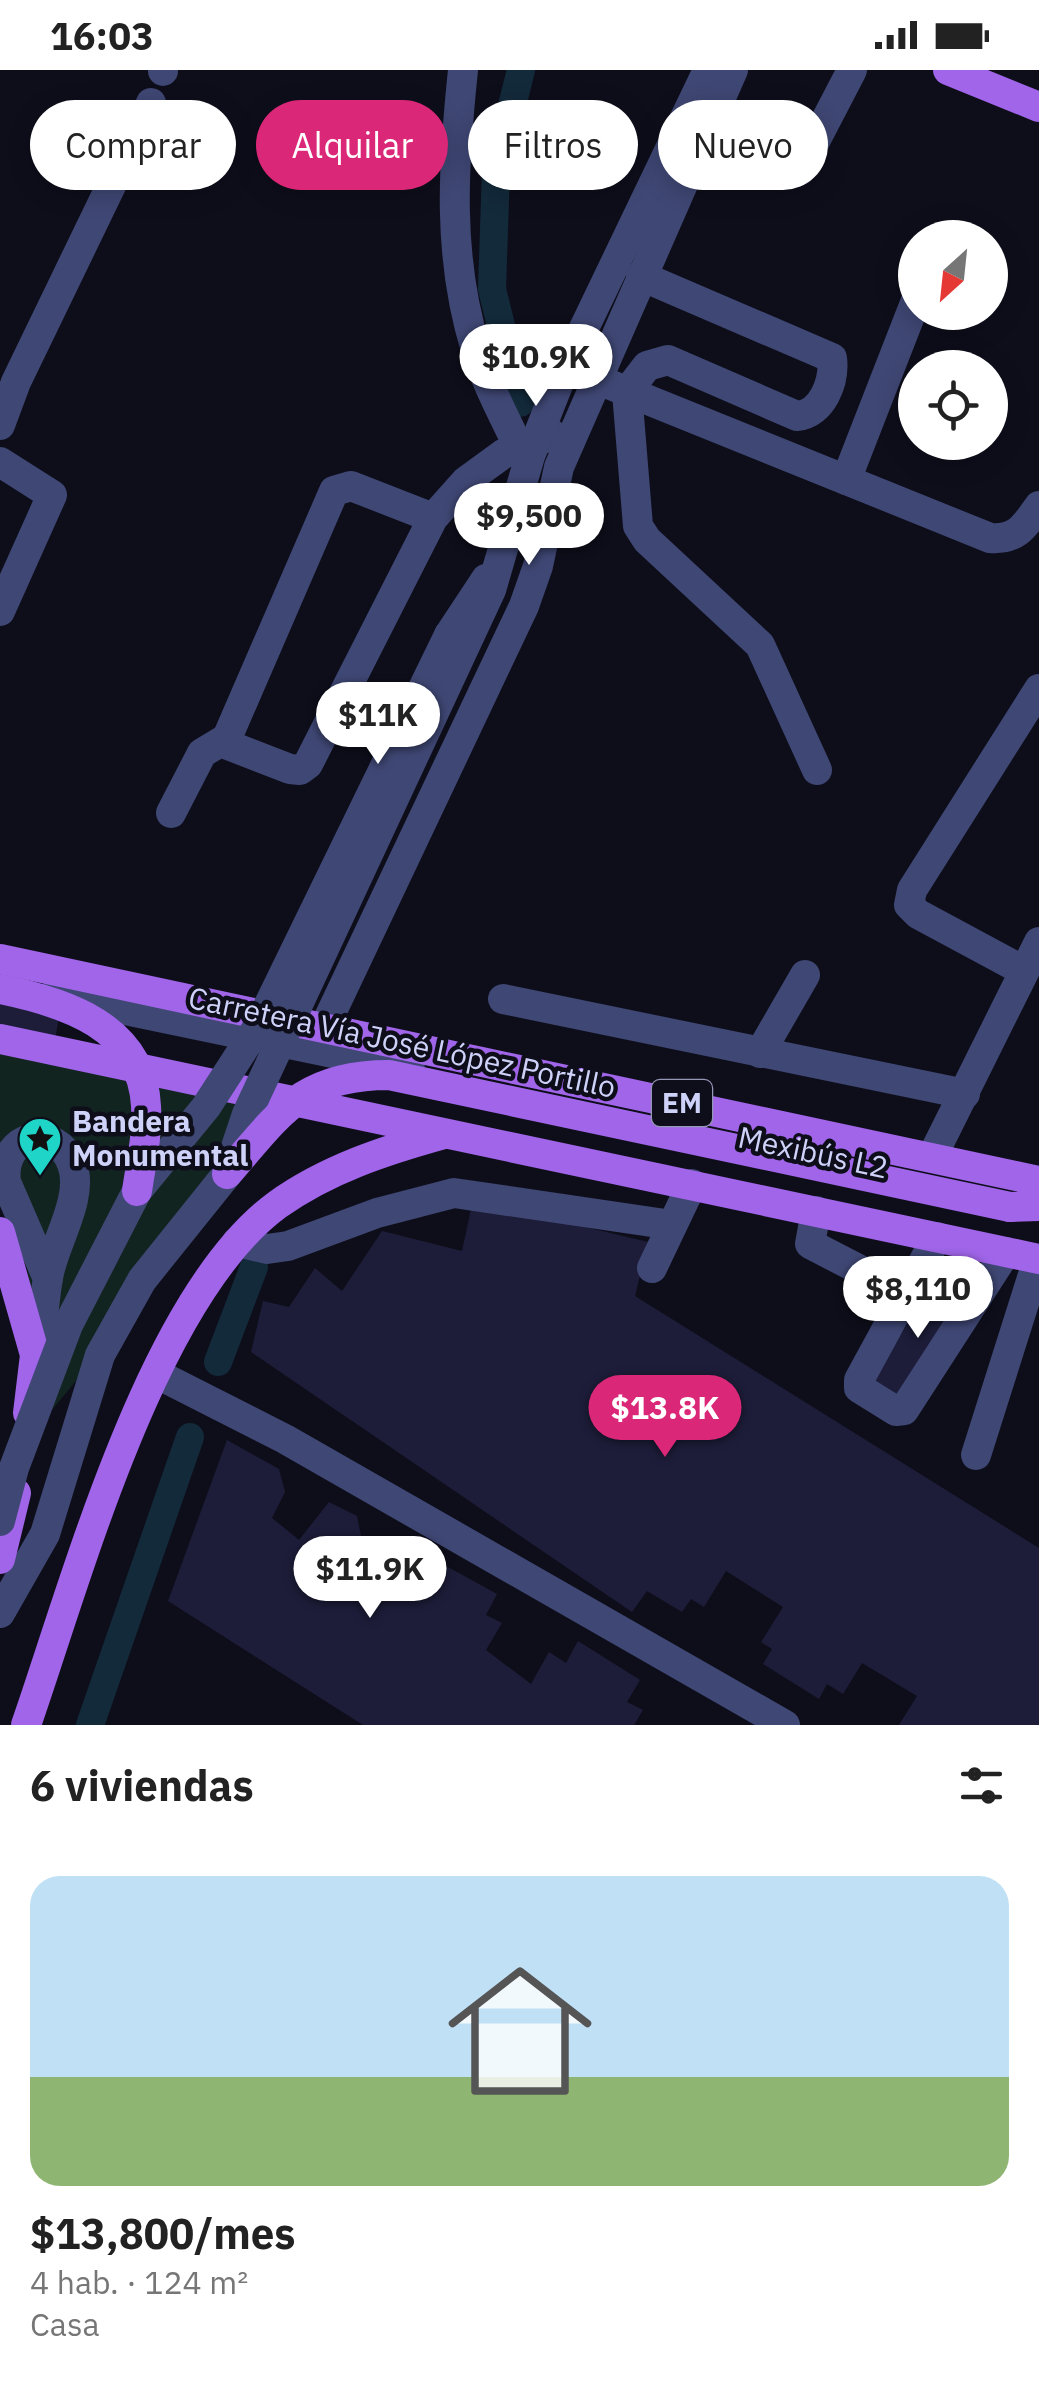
<!DOCTYPE html>
<html lang="es">
<meta charset="utf-8">
<style>
body{margin:0;font-family:"IBM Plex Sans",sans-serif;background:#f6f6f6;color:#222;height:100vh;display:flex;flex-direction:column;font-size:38px;white-space:nowrap}
*{box-sizing:border-box;margin:0}
p{font-size:32px;color:#767676}
.icon{flex:none;width:55px;height:55px;fill:none;stroke:currentColor;stroke-width:2;stroke-linecap:round;stroke-linejoin:round}
.map{position:relative;height:1655px;overflow:hidden}
.drawer{display:flex;flex-direction:column;background:#fff;flex:1}
.drawer>*{flex:none}
.hud{position:absolute;left:30px;top:30px;width:980px;height:90px;display:flex;gap:20px}
.needle{width:65px;rotate:207deg}
.fabs{position:absolute;left:898px;top:150px;display:grid;gap:20px}
.fabs a{display:grid;place-items:center;width:110px;height:110px;border-radius:50%;background:#fff;box-shadow:0 5px 25px #0003;font-size:50px}
.price{position:absolute;translate:-50% -85px;padding:0 22px;border-radius:35px;background:#fff;color:#222;font-size:32px;line-height:65px;filter:drop-shadow(0 2px 5px #0008)}
.price::after{content:'';position:absolute;left:50%;top:60px;width:30px;height:22px;margin-left:-15px;background:inherit;clip-path:polygon(0 0,100% 0,50% 100%)}
.price.active{background:#db2777;color:#fff}
ul{padding:0;list-style:none}
li{display:grid;align-content:center;gap:20px;height:530px;padding:0 30px}
li+li{border-top:2px solid #e0e0e0}
li span{display:grid;place-items:center;height:310px;border-radius:30px;color:#555}
li>.icon{margin-inline-start:auto}
span .icon{width:180px;height:180px;fill:#fffc;stroke-width:1}
li b{font-size:42px}
h2{display:flex;justify-content:space-between;align-items:center;height:120px;padding:0 30px;font-size:42px}
.chip{padding:0 35px;border-radius:45px;background:#fff;box-shadow:0 5px 25px #0003;font-size:35px;line-height:90px}
.chip.active{background:#db2777;color:#fff}
.status{display:flex;justify-content:space-between;align-items:center;height:70px;padding:0 50px;background:#fff;direction:ltr}
.status svg{height:28px;fill:currentColor}
.map>svg:first-child{display:block}
.green{fill:#122420}
.lines{fill:none;stroke-linecap:round;stroke-linejoin:round}
.canal{stroke:#132a3b;stroke-width:28}
.building{fill:#1d1d3a}
.minor{stroke:#3f4774;stroke-width:30}
.major{stroke:#a065e9;stroke-width:30}
.minor-bridge{stroke:#3f4774;stroke-width:30}
.major-bridge{stroke:#a065e9;stroke-width:30}
.labels{text-anchor:middle;stroke-width:9;stroke-linejoin:round;paint-order:stroke}
.shield{fill:#0e0e1b;stroke:#9597b6;stroke-width:2.5}
.shield-label{font-size:28px;font-weight:bold;fill:#cfd2f8}
.street-label{font-size:30px;fill:#cfd2f8;stroke:#0e0e1b}
.poi-label{font-size:30px;font-weight:bold;fill:#cfd2f8;stroke:#0e0e1b;text-anchor:start}
</style>
<div class="status"><b>16:03</b><svg viewBox="0 0 49 12"><path d="M0 12V9h3v3zM5 12V6h3v6zM10 12V3h3v9zM15 12V0h3v12zM26 1h20v11H26zM47 4h2v5h-2z"/></svg></div>
<div class="map">
<svg width="1039" height="1655" viewBox="0 0 1039 1655">
<rect width="100%" height="100%" fill="#0e0e1b"/>
<polygon class="green" points="0,980 298,1042 47,1346 25,1183 0,1126"/>
<g class="lines">
<g class="canal">
<polyline points="520,333 492,219 496,100 521,0"/>
<polyline points="218,1292 254,1197"/>
<polyline points="90,1655 190,1367"/>
</g>
</g>
<g class="building">
<polygon points="0,918 62,931 55,969 0,957"/>
<polygon points="473,1130 648,1172 635,1226 1039,1478 1039,1655 899,1655 917,1626 862,1593 843,1624 827,1614 819,1629 763,1594 772,1579 761,1572 783,1537 726,1501 704,1537 691,1529 682,1542 647,1521 632,1542 251,1282 263,1231 289,1237 315,1198 342,1221 382,1161 462,1181"/>
<polygon points="934,1211 964,1230 901,1331 871,1313"/>
<polygon points="227,1370 279,1399 285,1422 272,1448 299,1470 329,1432 357,1446 362,1471 349,1498 394,1526 413,1497 428,1508 437,1491 497,1524 486,1545 502,1553 486,1580 531,1614 549,1582 566,1593 578,1571 640,1610 627,1632 643,1640 634,1655 363,1655 168,1531"/>
</g>
<g class="lines">
<g class="minor">
<path d="M463,0C453,96 447,186 476,280C486,313 504,346 519,378"/>
<polyline points="163,1 163,0"/>
<polyline points="800,100 852,0"/>
<path d="M641,206L832,288C835,312 822,344 797,346L668,290L647,296L627,322L638,456L647,470L760,575L817,700"/>
<polyline points="563,302 708,0"/>
<path d="M611,315L990,468C1017,470 1025,456 1039,436"/>
<polyline points="0,355 16,312 151,33"/>
<polyline points="0,392 52,425 0,541"/>
<polyline points="846,410 915,233"/>
<polyline points="433,448 351,416 334,421 227,668 228,675 290,699 300,700 308,694 433,448 466,411 503,384 553,365"/>
<polyline points="449,565 486,509"/>
<polyline points="171,743 202,683 227,668"/>
<polyline points="1024,901 918,844 909,835 912,820 1039,619"/>
<polyline points="53,925 410,999"/>
<polyline points="503,929 965,1024"/>
<polyline points="325,956 524,536 538,496 559,397 733,0"/>
<polyline points="760,983 805,905"/>
<polyline points="932,1087 1039,872"/>
<polyline points="816,1141 810,1174 868,1204"/>
<polyline points="937,1167 859,1310 859,1318 896,1341 904,1340 1006,1182"/>
<polyline points="237,1172 267,1179 288,1176 377,1143 454,1123 672,1155"/>
<polyline points="652,1198 692,1114"/>
<path d="M35,1285C44,1257 43,1236 48,1208C53,1174 85,1128 72,1094C57,1053 0,1062 6,1112L48,1209"/>
<polyline points="157,1304 285,1369 785,1655"/>
<polyline points="976,1385 1038,1189"/>
<polyline points="0,1543 45,1464 100,1285 142,1210 227,1104"/>
</g>
<g class="major">
<polyline points="948,0 1039,37"/>
<polyline points="0,889 1039,1111"/>
<polyline points="0,969 1039,1189"/>
<polyline points="1010,1137 1039,1136"/>
<polyline points="0,1162 35,1285 28,1343"/>
<polyline points="0,1489 16,1423"/>
<path d="M26,1655C77,1509 152,1227 277,1135C327,1099 386,1080 444,1064"/>
</g>
<g class="minor-bridge">
<polyline points="227,1104 247,1044 491,520 530,386 563,302"/>
<polyline points="0,1451 14,1398 68,1255 137,1121 206,1037 259,955 449,565"/>
</g>
<g class="major-bridge">
<path d="M0,919C64,932 142,956 146,1036C148,1064 141,1093 137,1121"/>
<path d="M227,1104C280,1043 302,1005 389,1005L1010,1137"/>
</g>
</g>
<defs>
<symbol id="sight-pin" viewBox="-11 -11 22 30"><path d="M0 17L-7.5 6A9.5 9.5 0 1 1 7.5 6Z" fill="#1ed5c7" stroke="#0e0e1b"/><path d="M0-6L1.8-2.2L6-1.7L2.9 1.2L3.7 5.4L0 3.3L-3.7 5.4L-2.9 1.2L-6-1.7L-1.8-2.2Z" fill="#111"/></symbol>
</defs>
<g fill-rule="evenodd">
<use href="#sight-pin" x="15" y="1044" width="50" height="68"/>
</g>
<g class="labels">
<rect class="shield" x="652" y="1010" width="60" height="46" rx="8"/>
<g class="shield-label">
<text x="682" y="1043">EM</text>
</g>
<g class="street-label">
<text transform="translate(402 973) rotate(12)" y="10">Carretera Vía José López Portillo</text>
<text transform="translate(813 1083) rotate(12)" y="10">Mexibús L2</text>
</g>
<g class="poi-label">
<text x="72" y="1062">Bandera<tspan x="72" dy="34">Monumental</tspan></text>
</g>
</g>
</svg>
<div class="fabs">
<a><svg class="needle" viewBox="-14 -14 28 28"><path d="M0-13l5 13h-10z" fill="#e53935"/><path d="M0 13l5-13h-10z" fill="#767676"/></svg></a>
<a><svg class="icon" aria-label="locate" viewBox="0 0 24 24"><circle cx="12" cy="12" r="6"/><path d="M12 2v4M12 18v4M2 12h4M18 12h4"/></svg></a>
</div>
<b class="price" style="left:536px;top:339px">$10.9K</b>
<b class="price" style="left:529px;top:498px">$9,500</b>
<b class="price" style="left:378px;top:697px">$11K</b>
<b class="price" style="left:918px;top:1271px">$8,110</b>
<b class="price active" style="left:665px;top:1390px">$13.8K</b>
<b class="price" style="left:370px;top:1551px">$11.9K</b>
<div class="hud">
<a class="chip">Comprar</a>
<a class="chip active">Alquilar</a>
<a class="chip">Filtros</a>
<a class="chip">Nuevo</a>
</div>
</div>
<section class="drawer">
<h2>6 viviendas<svg class="icon" aria-label="filters" viewBox="0 0 24 24"><path d="M4 7h16M4 17h16"/><circle cx="9" cy="7" r="2"/><circle cx="15" cy="17" r="2"/></svg></h2>
<ul>
<li><span style="background:linear-gradient(#bfe0f5 65%,#8fb573 0)"><svg class="icon" aria-label="home" viewBox="0 0 24 24"><path d="M3 11l9-7 9 7M6 9v11h12V9"/></svg></span><div><b>$13,800/mes</b><p>4 hab. · 124 m²</p><p>Casa</p></div></li>
</ul>
</section>
